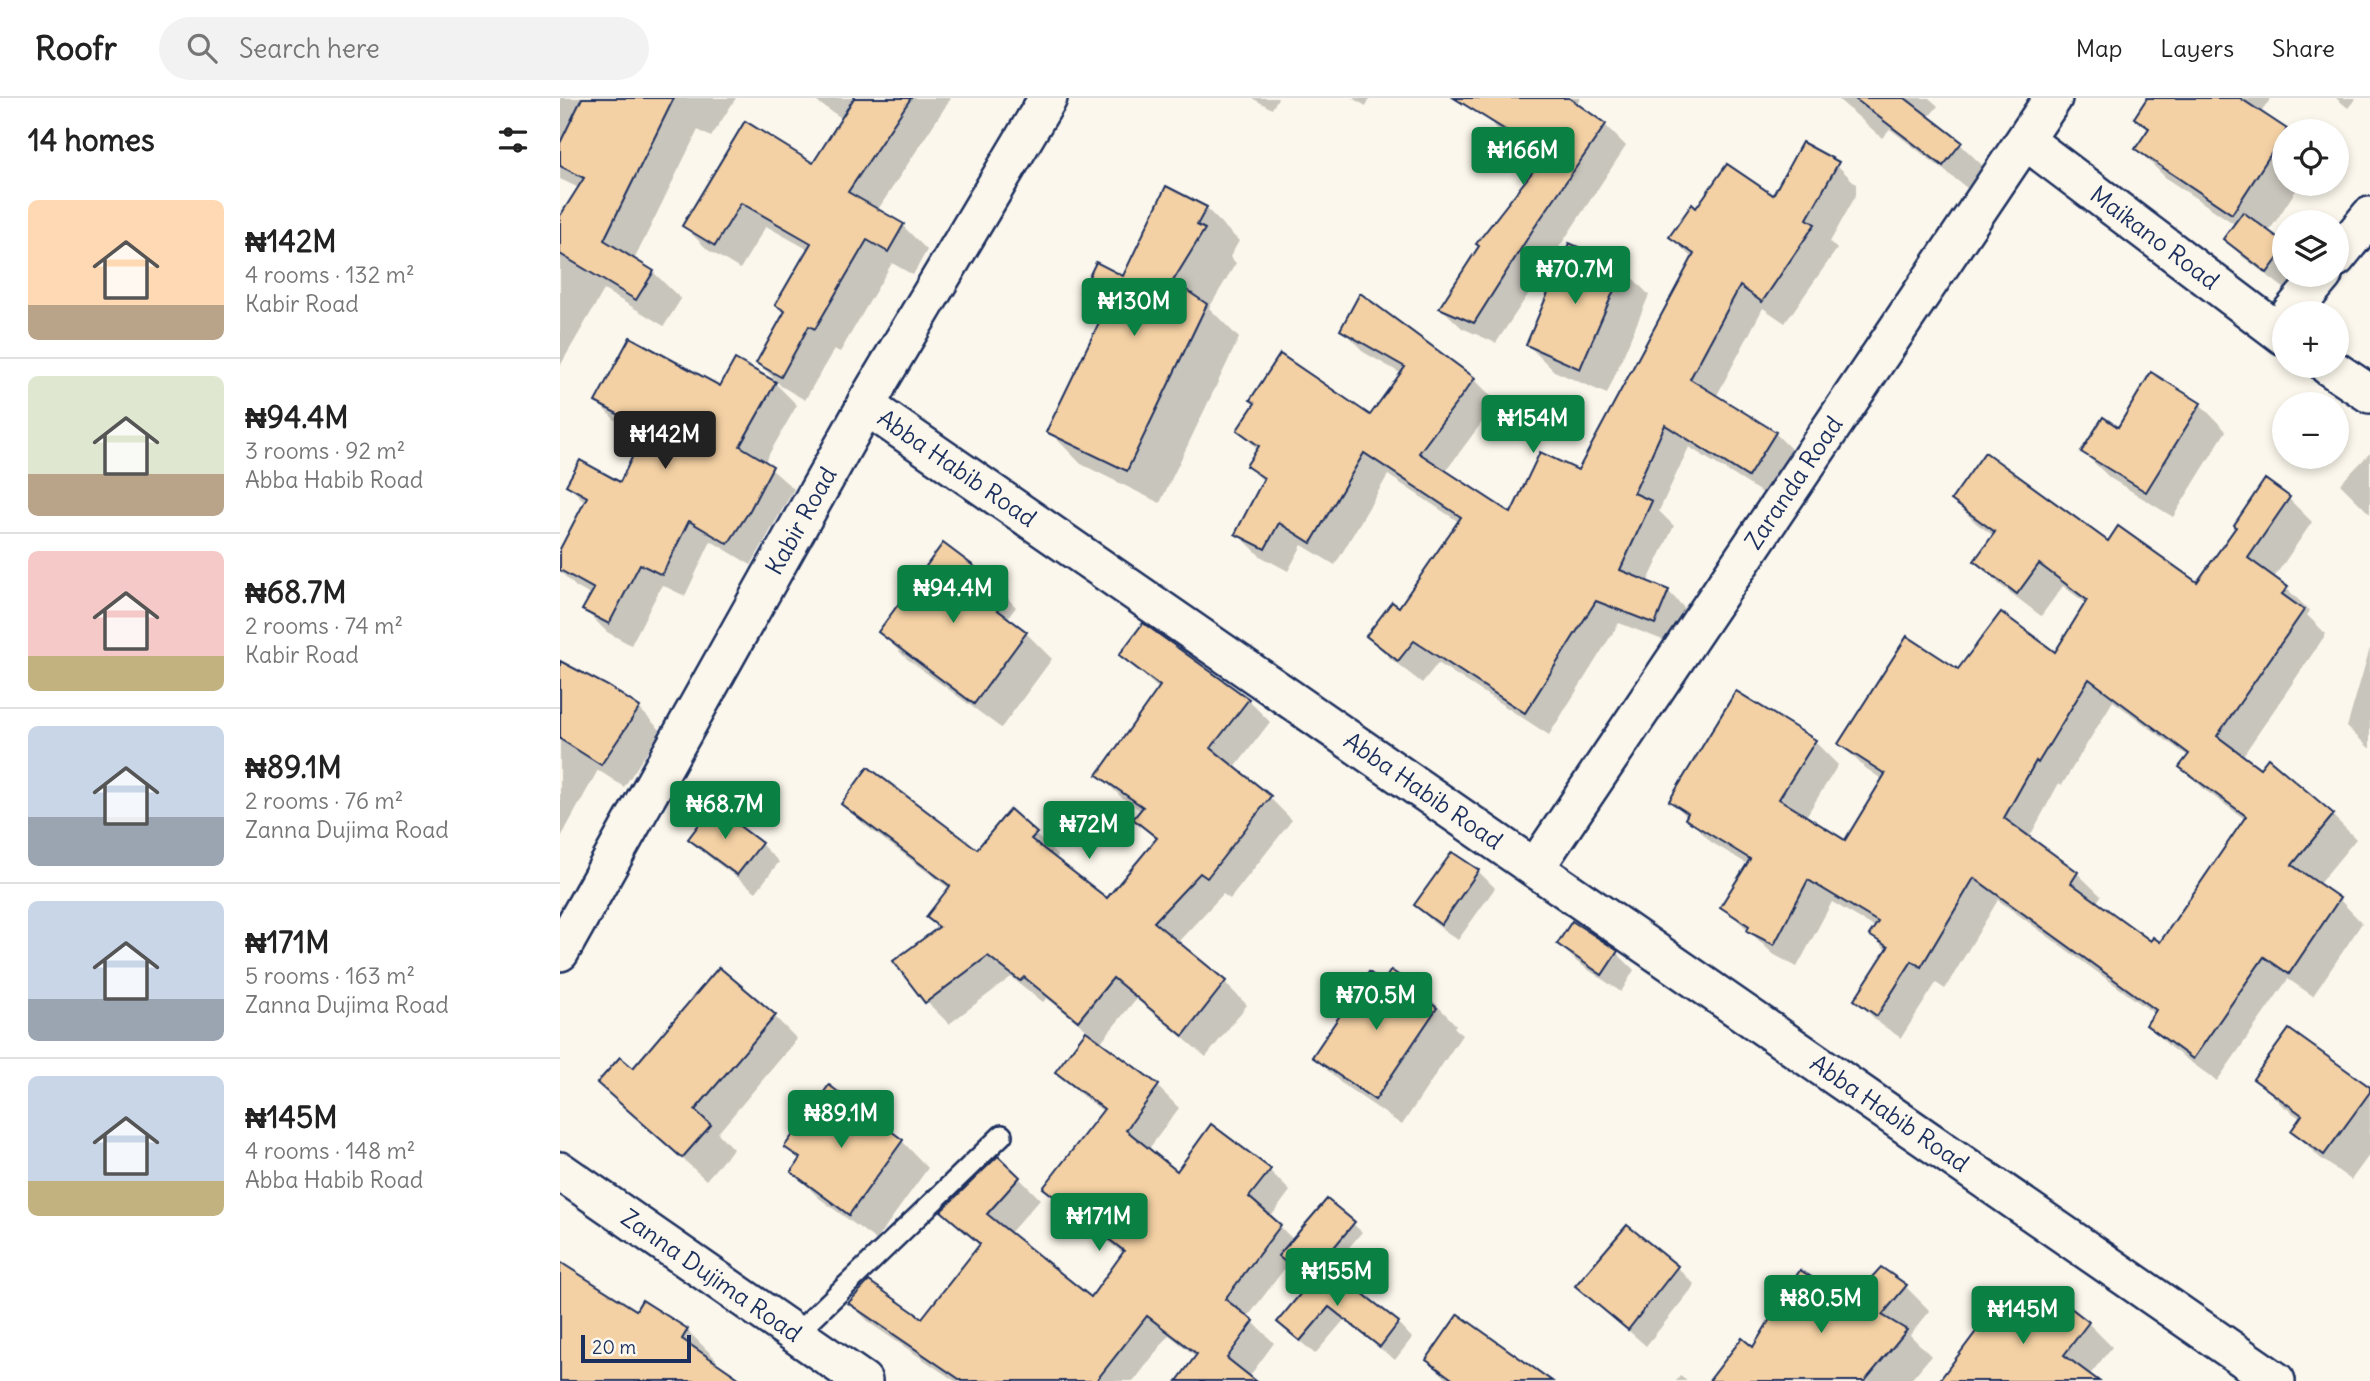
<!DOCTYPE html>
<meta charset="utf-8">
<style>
body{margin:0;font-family:Delius,sans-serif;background:#f2f2f2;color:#222;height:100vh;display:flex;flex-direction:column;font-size:26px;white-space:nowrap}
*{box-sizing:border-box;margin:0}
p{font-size:23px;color:#767676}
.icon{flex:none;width:38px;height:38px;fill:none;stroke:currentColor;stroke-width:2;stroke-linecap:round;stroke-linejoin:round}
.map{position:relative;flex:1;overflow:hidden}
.details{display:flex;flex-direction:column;background:#fff;width:560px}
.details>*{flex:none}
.controls{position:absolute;left:1712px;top:21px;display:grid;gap:14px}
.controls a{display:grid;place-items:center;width:77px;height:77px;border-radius:50%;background:#fff;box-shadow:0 4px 10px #0003;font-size:35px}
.scale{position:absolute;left:21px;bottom:18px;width:110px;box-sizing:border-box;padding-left:7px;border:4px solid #1b2f5e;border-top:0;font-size:19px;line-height:24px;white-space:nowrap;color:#1b2f5e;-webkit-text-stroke:5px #fbf7ec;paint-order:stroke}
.price{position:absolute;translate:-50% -60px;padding:0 16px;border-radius:7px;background:#0b8043;color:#fff;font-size:23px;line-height:46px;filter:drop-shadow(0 2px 4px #0008)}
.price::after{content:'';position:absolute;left:50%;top:42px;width:21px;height:16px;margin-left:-10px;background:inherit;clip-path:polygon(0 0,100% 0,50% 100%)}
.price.on{background:#222;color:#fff}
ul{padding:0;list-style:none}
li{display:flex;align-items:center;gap:21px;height:175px;padding:0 28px}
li+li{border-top:2px solid #e0e0e0}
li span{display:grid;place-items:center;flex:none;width:196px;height:140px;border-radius:10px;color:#555}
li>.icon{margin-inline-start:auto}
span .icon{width:84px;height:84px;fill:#fffc;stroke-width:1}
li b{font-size:30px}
h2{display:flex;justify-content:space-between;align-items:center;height:84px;padding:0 28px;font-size:30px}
header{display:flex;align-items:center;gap:42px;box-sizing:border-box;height:98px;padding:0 35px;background:#fff;border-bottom:2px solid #e0e0e0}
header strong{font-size:33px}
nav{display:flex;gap:38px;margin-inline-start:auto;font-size:24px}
.search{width:490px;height:63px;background:#f2f2f2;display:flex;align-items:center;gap:18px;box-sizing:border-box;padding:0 24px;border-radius:38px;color:#767676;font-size:26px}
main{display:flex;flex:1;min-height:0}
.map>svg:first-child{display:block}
.shadow{fill:#0003;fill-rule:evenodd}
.building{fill:#f4d1a4;stroke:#1b2f5e;stroke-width:2;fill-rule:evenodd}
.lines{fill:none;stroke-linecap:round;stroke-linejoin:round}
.lane-casing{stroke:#1b2f5e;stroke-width:24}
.street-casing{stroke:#1b2f5e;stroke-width:42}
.lane{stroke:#fbf7ec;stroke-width:19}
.street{stroke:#fbf7ec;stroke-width:37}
.labels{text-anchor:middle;stroke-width:5;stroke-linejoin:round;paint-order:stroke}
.street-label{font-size:24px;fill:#1b2f5e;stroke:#fbf7ec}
</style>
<header>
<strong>Roofr</strong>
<div class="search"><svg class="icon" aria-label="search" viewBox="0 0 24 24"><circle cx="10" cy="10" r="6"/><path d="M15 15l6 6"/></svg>Search here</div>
<nav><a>Map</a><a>Layers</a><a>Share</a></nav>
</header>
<main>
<section class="details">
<h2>14 homes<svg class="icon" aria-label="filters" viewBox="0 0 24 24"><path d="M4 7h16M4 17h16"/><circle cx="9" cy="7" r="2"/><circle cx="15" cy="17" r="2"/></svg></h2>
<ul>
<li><span style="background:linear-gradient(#ffd9b3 75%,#b9a48a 0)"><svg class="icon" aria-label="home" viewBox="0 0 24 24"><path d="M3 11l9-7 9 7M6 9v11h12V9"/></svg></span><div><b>₦142M</b><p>4 rooms · 132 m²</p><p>Kabir Road</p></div></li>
<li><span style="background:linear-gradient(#dfe7d0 70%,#b9a48a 0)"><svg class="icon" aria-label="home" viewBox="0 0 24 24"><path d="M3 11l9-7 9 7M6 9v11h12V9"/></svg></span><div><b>₦94.4M</b><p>3 rooms · 92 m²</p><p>Abba Habib Road</p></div></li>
<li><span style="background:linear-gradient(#f6c9c9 75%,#c2b280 0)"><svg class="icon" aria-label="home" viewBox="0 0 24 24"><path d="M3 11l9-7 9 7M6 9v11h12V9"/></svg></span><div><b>₦68.7M</b><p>2 rooms · 74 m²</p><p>Kabir Road</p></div></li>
<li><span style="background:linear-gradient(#c9d6e8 65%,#9aa5b1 0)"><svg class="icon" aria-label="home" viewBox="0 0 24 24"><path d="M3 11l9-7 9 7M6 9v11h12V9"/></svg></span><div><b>₦89.1M</b><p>2 rooms · 76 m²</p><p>Zanna Dujima Road</p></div></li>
<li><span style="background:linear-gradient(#c9d6e8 70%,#9aa5b1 0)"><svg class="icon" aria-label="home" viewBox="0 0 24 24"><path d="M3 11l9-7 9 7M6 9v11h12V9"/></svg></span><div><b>₦171M</b><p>5 rooms · 163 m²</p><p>Zanna Dujima Road</p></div></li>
<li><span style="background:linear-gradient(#c9d6e8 75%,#c2b280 0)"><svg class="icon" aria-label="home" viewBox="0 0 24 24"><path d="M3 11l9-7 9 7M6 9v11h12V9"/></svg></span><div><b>₦145M</b><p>4 rooms · 148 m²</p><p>Abba Habib Road</p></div></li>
</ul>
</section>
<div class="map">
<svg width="1810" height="1283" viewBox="0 0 1810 1283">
<rect width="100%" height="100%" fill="#fbf7ec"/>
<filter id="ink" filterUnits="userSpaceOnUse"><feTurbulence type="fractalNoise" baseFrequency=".0143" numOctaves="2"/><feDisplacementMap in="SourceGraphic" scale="14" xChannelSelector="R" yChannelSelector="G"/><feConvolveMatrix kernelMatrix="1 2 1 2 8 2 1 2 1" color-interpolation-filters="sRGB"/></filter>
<g filter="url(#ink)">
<g class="shadow">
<polygon points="0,0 176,0 151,39 138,32 74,162 93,174 121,201 104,228 44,192 0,268 0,121 19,90 0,81"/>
<polygon points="251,0 391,0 317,113 343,128 367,152 353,177 332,165 280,254 274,251 245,302 221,288 198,264 226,216 217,207 249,152 206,128 180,171 148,152 124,128 254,67 283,21"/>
<polygon points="692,0 718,0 712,11"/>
<polygon points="792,0 810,0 806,8"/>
<polygon points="928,0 1021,0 1016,7 1045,27 1066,48 936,245 902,230 881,210 974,74 978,58 941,35 920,14"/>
<polygon points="1277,0 1369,0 1378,8 1368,20 1400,46 1424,69 1407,90 1330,31 1322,40"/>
<polygon points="1589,0 1711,0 1700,16 1726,33 1724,33 1724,86 1740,86 1708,135 1724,146 1724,177 1736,177 1725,191 1683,159 1665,141 1676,127 1607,81 1577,51 1589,33 1576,20"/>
<polygon points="1776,0 1796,0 1788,10"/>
<polygon points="1273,63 1296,86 1296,97 1270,144 1277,151 1225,225 1203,210 1156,299 1215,335 1238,358 1212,401 1129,349 1099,413 1114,428 1087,485 1108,493 1131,517 1118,548 1059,525 989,637 878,565 862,585 831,561 808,538 840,512 899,424 828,377 775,467 742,447 728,473 700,458 677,435 704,384 688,367 698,352 679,332 810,319 842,276 805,255 782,232 914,281 937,304 885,374 951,418 1019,374 1133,161 1111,139 1137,112 1213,100"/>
<polygon points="646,110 679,143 670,159 676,165 649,210 679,240 600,405 521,366 489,333 546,214 524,192 564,180"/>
<polygon points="1063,170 1089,197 1047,296 994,273 968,247"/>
<polygon points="176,263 216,286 237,307 204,365 234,391 191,467 151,443 125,498 102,487 71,547 47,534 25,512 32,498 16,489 0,473 0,455 26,405 8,387 61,386 84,339 59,326 37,304 160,291"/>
<polygon points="1640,306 1666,333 1613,419 1550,380 1523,354 1558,331"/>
<polygon points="1810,355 1810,416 1780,386"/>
<path d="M1728,400L1752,424L1713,481L1726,490L1750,513L1747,517L1766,536L1682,659L1700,672L1708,663L1773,718L1796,741L1758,787L1779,801L1802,825L1753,898L1728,881L1657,983L1611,950L1588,927L1595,916L1438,802L1385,891L1376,885L1341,940L1319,925L1296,902L1327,853L1311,837L1316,830L1272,804L1237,869L1213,856L1163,808L1189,767L1151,744L1111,702L1255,644L1278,667L1245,720L1286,745L1323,682L1304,669L1280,646L1399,573L1496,557L1527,506L1503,488L1481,518L1439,486L1416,463L1434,438L1416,425L1393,402L1548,446L1638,487ZM1553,603L1629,659L1622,669L1645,692L1686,722L1601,846H1591L1536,805L1541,798L1517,775L1469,740L1499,685L1502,687Z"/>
<polygon points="384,448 430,483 456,509 447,521 466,535 492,561 441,630 346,560 320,534"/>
<polygon points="1810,550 1810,651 1787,629"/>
<polygon points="561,557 688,602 710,624 674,671 710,700 732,722 670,801 663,796 617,845 664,884 687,907 646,959 576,901 540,945 598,989 619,1010 588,1052 617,1076 709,1072 730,1093 710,1120 734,1142 767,1103 802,1134 770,1172 838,1225 852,1240 835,1262 784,1222 755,1256 734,1238 752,1185 728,1166 687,1220 693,1224 691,1224 660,1266 663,1268 694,1225 714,1245 689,1279 693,1283 619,1283 637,1259 609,1237 574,1283 395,1283 311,1226 290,1205 362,1222 421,1148 384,1113 459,1080 480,1101 449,1136 531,1202 564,1156 507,1111 486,1090 544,1014 519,995 498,974 528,933 487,900 483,904 451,879 389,926 367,904 336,863 380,830 368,819 390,791 306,728 283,706 417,753 475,736 498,758 495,761 548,803 598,743 575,721 581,713 561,699 539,677 599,591"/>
<polygon points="0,565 79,610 101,633 64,689 38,672 0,741"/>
<polygon points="154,711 201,746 219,764 196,794 148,758 131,741"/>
<polygon points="918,773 935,790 898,842 873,824 856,807"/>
<polygon points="999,846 1057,855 1074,872 1061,894 1017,864"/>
<polygon points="823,886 870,900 896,927 894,929 902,937 842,1027 781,985 754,959"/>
<polygon points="215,919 237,941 158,1035 173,1051 146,1082 39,985"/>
<polygon points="1695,980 1810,991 1810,1056 1791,1082 1759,1059 1733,1033 1741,1021 1722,1007"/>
<polygon points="269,989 342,1043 368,1070 316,1142 259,1100 233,1074 240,1063 226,1048"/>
<polygon points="0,1166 77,1214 127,1232 156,1261 154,1265 179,1283 0,1283"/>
<polygon points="1117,1169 1135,1187 1086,1248 1018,1188"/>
<polygon points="1346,1189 1370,1213 1350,1237 1371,1258 1350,1283 1151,1283 1194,1252 1290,1206"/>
<polygon points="1470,1223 1528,1225 1552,1249 1528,1279 1532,1283 1381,1283"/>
<polygon points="868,1262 989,1283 889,1283"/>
<polygon points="1120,1278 1127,1283 1116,1283"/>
</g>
<g class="building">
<polygon points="22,0 114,0 44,142 94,173 76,202 0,156 0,118 24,80 0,68 0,45"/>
<polygon points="294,0 351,0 288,94 344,126 328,154 307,142 255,231 249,228 221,279 196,265 225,213 215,207 251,145 181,105 155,148 122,128 185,23 253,65"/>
<polygon points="894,0 1009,0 1046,26 974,130 914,225 879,210 919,148 916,146 973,73 968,70 979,53"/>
<polygon points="1294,0 1345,0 1402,44 1383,68"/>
<polygon points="1587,0 1680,0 1727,31 1672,116 1575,51 1589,30 1574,20"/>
<polygon points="1242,44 1279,64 1247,121 1255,126 1202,204 1180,188 1130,281 1216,334 1188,379 1105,327 1074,395 1092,403 1060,472 1109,492 1095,526 1036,503 965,615 854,543 838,563 806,538 832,504 839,509 901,419 804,355 751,445 719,425 705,451 675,436 704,380 686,368 699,348 677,332 695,305 690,302 720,256 810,317 845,269 780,232 800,195 915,280 859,355 951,415 980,354 1018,372 1134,156 1109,139 1132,106 1136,110 1167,66 1213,97"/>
<polygon points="606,88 647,109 637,127 645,131 613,183 647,206 567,373 486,334 548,206 522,193 536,164 563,178"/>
<polygon points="1683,114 1724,144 1724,152 1707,175 1663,141"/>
<polygon points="1009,145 1064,169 1020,271 966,247"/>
<polygon points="70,239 160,288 175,261 216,284 180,348 213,368 190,412 168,446 129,423 102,477 80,466 49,526 22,512 34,491 0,472 0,451 27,399 6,387 20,362 60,384 86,331 35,304"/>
<polygon points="1591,274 1641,305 1586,394 1521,354 1543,319 1558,329"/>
<path d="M1425,354L1548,443L1558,428L1637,484L1676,429L1674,427L1705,381L1730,399L1688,460L1728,489L1722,496L1744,512L1657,638L1700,670L1708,660L1774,716L1732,767L1780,800L1729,876L1704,859L1633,961L1586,927L1596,912L1414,780L1361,869L1352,863L1317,918L1294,902L1328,849L1309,837L1318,824L1248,782L1214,847L1187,833L1189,828L1160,809L1190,761L1125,721L1128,715L1109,703L1176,593L1256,642L1219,701L1285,742L1325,676L1278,646L1347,538L1398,571L1441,514L1495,554L1527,502L1479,466L1457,496L1414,463L1435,434L1391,402ZM1529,581L1629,656L1619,669L1686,718L1600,844L1593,839L1591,843L1511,785L1518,774L1444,720L1476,663L1478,665Z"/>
<polygon points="383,445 431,481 419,498 467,534 414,606 318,534"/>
<polygon points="583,525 689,601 651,650 711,698 647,780 640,775 594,824 666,883 623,938 553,880 518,923 464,879 460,883 428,858 365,905 333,863 379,829 366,819 390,788 281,706 308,669 417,751 450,711 477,735 471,741 547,800 597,740 573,721 583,709 537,677 600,588 559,557"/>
<polygon points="0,563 48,588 80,609 41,667 0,641"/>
<polygon points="153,708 202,745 177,777 128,741"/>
<polygon points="892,754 919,772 881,827 854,807"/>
<polygon points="1012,823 1058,853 1042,877 997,846"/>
<polygon points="159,869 216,917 135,1012 151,1027 122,1060 37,985 60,959 73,970"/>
<polygon points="831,872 871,899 868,903 877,910 815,1002 752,959 809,874 823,884"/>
<polygon points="1729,931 1810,989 1810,994 1764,1057 1731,1033 1742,1017 1693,981"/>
<polygon points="526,933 599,987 566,1032 617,1073 651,1026 711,1071 689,1099 721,1127 665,1201 694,1223 667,1260 696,1283 617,1283 637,1256 587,1218 536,1283 402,1283 288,1205 309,1183 362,1220 420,1146 381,1113 438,1058 460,1079 427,1116 531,1199 564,1153 483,1090 544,1011 495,974"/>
<polygon points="269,987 343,1042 289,1117 231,1074 240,1060 224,1049"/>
<polygon points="767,1101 795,1124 747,1182 718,1158"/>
<polygon points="1067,1127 1118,1168 1068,1232 1015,1188"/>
<polygon points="0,1164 76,1212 82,1202 128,1231 122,1241 183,1283 0,1283"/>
<polygon points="765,1166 839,1224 820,1249 769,1209 740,1243 717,1224"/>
<polygon points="1321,1169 1347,1187 1322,1217 1347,1232 1305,1283 1149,1283 1182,1240 1193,1249 1240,1172 1290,1203"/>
<polygon points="1489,1193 1529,1224 1504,1257 1539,1283 1379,1283 1442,1199 1469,1220"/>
<polygon points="898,1216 992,1283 895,1283 866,1262"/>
</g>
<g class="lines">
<defs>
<polyline id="lane" points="236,1236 442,1037"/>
<g id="street">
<path id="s1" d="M488,0L305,307L1716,1283"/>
<path id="s2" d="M1466,43L1724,238"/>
<polyline points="1776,160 1810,118"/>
<polyline points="1731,215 1763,177"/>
<polyline points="1768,268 1810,296"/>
<path id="s3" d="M975,770L1493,0"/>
<path id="s4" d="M0,854L317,288"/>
<path id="s5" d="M0,1073L303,1283"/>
</g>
</defs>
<use href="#lane" class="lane-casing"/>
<use href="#street" class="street-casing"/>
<use href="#lane" class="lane"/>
<use href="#street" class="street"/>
</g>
</g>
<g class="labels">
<g class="street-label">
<text dy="8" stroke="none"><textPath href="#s2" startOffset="161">Maikano Road</textPath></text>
<text dy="8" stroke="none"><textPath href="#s1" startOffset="469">Abba Habib Road</textPath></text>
<text dy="8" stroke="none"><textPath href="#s3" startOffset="464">Zaranda Road</textPath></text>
<text dy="8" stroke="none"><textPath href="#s4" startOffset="494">Kabir Road</textPath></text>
<text dy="8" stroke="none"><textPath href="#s1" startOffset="1036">Abba Habib Road</textPath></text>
<text dy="8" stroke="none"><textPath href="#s1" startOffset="1603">Abba Habib Road</textPath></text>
<text dy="8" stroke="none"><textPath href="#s5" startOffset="184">Zanna Dujima Road</textPath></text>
</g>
</g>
</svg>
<div class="controls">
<a><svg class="icon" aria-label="locate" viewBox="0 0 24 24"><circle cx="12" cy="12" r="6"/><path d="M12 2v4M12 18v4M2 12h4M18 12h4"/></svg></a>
<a><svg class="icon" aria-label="layers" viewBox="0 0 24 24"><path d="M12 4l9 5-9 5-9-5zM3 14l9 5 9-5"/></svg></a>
<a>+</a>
<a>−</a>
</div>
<div class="scale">20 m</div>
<b class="price" style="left:963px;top:89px">₦166M</b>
<b class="price" style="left:1015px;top:208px">₦70.7M</b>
<b class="price" style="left:574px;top:240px">₦130M</b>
<b class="price" style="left:973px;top:357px">₦154M</b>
<b class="price on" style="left:105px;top:373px">₦142M</b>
<b class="price" style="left:393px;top:527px">₦94.4M</b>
<b class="price" style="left:165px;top:743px">₦68.7M</b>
<b class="price" style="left:529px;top:763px">₦72M</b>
<b class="price" style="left:816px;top:934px">₦70.5M</b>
<b class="price" style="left:281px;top:1052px">₦89.1M</b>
<b class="price" style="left:539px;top:1155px">₦171M</b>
<b class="price" style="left:777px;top:1210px">₦155M</b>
<b class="price" style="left:1261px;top:1237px">₦80.5M</b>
<b class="price" style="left:1463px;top:1248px">₦145M</b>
</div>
</main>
